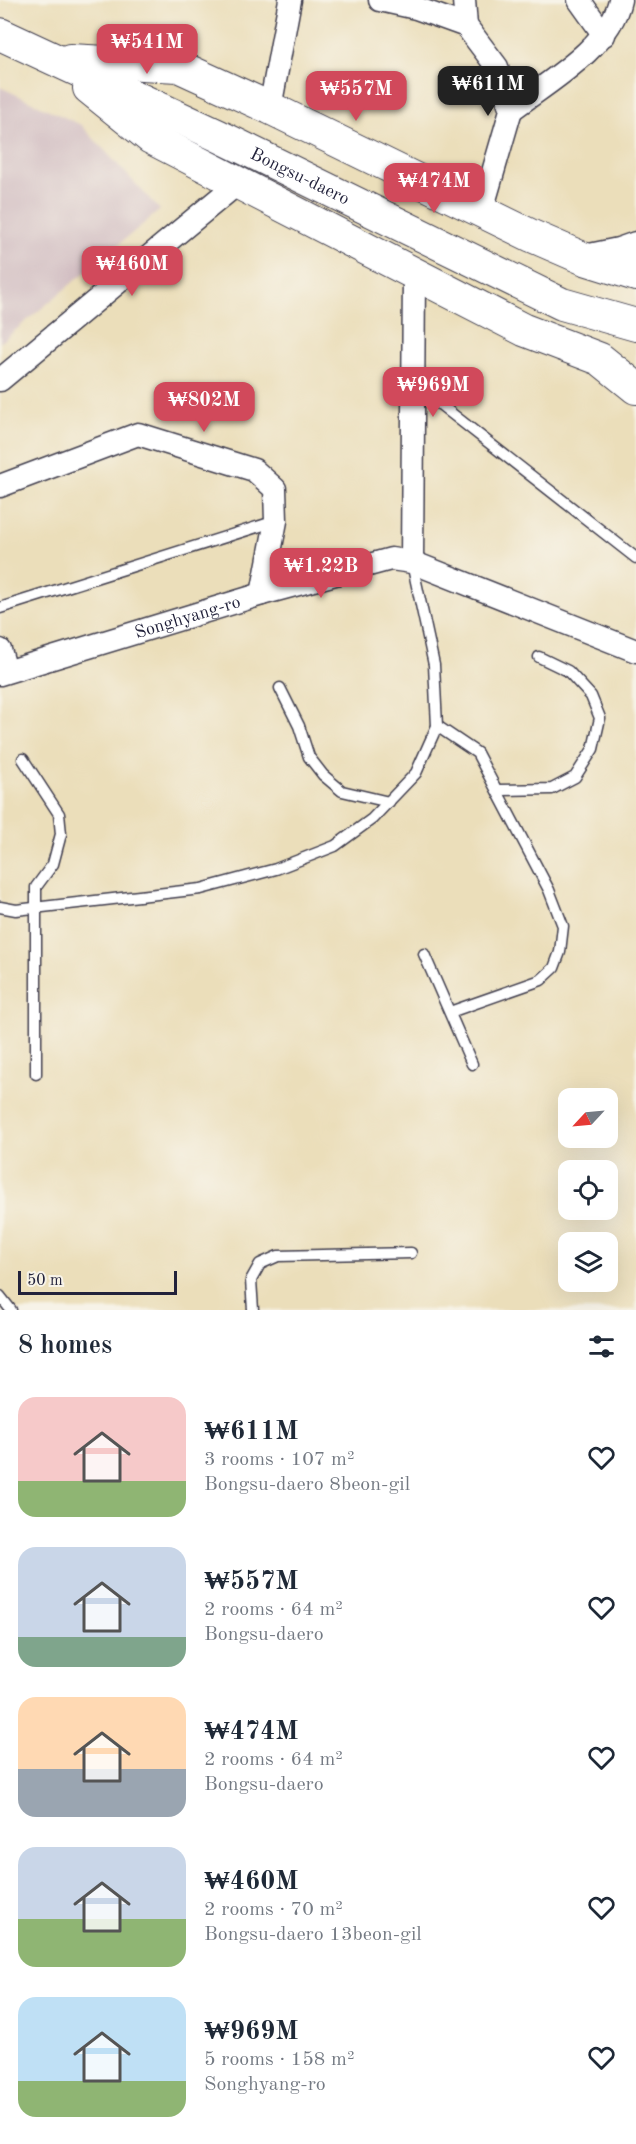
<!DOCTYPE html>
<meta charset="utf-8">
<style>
body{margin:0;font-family:"Old Standard TT",serif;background:#f6f6f7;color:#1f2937;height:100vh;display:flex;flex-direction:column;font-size:22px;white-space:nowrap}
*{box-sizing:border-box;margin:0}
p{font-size:20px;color:#747a83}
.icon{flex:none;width:33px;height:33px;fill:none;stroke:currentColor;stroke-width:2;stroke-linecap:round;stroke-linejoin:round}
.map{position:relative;height:1310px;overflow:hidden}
.sheet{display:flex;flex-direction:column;background:#fff;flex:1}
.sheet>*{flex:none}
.needle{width:39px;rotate:244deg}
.controls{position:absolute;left:558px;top:1088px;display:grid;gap:12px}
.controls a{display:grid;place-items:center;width:60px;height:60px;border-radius:12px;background:#fff;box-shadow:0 6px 24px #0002;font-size:30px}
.scale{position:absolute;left:18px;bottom:15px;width:159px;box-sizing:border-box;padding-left:6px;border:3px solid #22223b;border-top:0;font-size:16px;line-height:21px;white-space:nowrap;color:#22223b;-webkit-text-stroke:4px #f7f3e8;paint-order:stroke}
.price{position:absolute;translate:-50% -51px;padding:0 14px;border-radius:12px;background:#d1495b;color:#fff;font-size:20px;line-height:39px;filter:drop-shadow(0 2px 3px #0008)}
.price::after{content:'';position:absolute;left:50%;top:36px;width:18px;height:14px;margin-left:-9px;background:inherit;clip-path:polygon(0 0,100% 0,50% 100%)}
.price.active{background:#222;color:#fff}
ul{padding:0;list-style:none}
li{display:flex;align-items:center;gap:18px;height:150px;padding:0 18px}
li span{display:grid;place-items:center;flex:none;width:168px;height:120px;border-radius:18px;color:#555}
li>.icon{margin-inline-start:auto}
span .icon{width:72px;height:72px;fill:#fffc;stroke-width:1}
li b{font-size:26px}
h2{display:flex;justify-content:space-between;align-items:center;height:72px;padding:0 18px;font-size:26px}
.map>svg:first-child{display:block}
.industrial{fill:#d2bec2}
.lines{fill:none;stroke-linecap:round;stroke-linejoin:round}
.service-casing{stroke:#403e4e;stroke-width:13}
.minor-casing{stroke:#403e4e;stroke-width:25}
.tertiary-casing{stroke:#403e4e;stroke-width:31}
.secondary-casing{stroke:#403e4e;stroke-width:34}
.service{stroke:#fff;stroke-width:10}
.minor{stroke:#fff;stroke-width:22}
.tertiary{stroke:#fff;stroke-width:28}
.secondary{stroke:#fff;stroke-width:32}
.labels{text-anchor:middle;stroke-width:4.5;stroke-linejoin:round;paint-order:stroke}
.street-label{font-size:18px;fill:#22223b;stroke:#f7f3e8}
</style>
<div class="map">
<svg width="636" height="1310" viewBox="0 0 636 1310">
<rect width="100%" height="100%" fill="#f7f3e8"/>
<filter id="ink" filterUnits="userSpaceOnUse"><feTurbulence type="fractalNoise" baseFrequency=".0167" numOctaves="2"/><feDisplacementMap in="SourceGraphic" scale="12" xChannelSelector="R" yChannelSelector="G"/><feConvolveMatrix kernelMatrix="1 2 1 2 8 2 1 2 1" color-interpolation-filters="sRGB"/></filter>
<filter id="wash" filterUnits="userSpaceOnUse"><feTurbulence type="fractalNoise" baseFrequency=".008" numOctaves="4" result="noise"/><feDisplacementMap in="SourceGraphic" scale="24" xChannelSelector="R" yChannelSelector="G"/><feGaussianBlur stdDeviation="1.35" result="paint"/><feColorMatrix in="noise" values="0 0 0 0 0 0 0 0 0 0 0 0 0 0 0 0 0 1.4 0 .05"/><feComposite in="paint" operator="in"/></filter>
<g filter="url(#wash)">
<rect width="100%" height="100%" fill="#ebdeba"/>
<polygon class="industrial" points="0,87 81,125 160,210 0,343"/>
</g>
<g filter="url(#ink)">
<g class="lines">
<defs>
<g id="service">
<polyline points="414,384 636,558"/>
<polyline points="0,608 276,521"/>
<polyline points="280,688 299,726 309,757 323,775 342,791 389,802"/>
<polyline points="437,726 477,753 549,890 563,926 560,952 554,968 541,980 450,1012"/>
<polyline points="23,759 59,814 61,834 53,864 36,887 36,1074"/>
<polyline points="497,790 552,789 575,777 593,749 600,718 591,696 568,671 539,657"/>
<polyline points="0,907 16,910 201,889 276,869 335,846 372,819 416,773 437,726 434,665 412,563"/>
<polyline points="424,954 472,1064"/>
<polyline points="0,1296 11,1310"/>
<polyline points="253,1310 251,1280 260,1264 278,1256 411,1253"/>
</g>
<g id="minor">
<polyline points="380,0 416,8 466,26"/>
<polyline points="464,0 466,26"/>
<polyline points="579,0 604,35"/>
<polyline points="466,26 497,67 511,110 482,210"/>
<polyline points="270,108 290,0"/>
<path d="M511,110C548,82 610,47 620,0"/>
<polyline points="0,380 238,183"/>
<polyline points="0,486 138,434 254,470 275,489 276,521 262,594"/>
<polyline points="412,562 414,274"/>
<polyline points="0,650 6,671"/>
<path id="s1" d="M0,674L262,594L391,559L412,562L636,651"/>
</g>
<polyline id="tertiary" points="585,259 619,252 636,246"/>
<g id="secondary">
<path id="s2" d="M0,34L219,136L562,304L636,325"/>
<polyline points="70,60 178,66 270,108 532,236 585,259 636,275"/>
<polyline points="89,88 151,138 524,330 600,359 636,388"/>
</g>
</defs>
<use href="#service" class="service-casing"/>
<use href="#minor" class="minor-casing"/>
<use href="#tertiary" class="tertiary-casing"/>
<use href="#secondary" class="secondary-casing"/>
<use href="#service" class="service"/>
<use href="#minor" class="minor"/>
<use href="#tertiary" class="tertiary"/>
<use href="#secondary" class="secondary"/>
</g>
</g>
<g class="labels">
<g class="street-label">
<text dy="6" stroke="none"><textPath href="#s2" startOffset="332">Bongsu-daero</textPath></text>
<text dy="6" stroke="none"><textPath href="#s1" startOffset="196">Songhyang-ro</textPath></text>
</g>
</g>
</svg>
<div class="controls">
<a><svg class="needle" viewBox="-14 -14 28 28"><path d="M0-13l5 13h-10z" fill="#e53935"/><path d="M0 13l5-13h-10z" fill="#747a83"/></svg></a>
<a><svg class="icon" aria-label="locate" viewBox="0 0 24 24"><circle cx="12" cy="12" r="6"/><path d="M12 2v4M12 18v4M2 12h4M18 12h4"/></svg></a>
<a><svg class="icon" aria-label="layers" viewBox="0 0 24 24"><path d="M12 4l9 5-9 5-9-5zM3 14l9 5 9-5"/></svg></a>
</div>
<div class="scale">50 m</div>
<b class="price" style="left:147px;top:75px">₩541M</b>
<b class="price active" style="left:488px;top:117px">₩611M</b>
<b class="price" style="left:356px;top:122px">₩557M</b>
<b class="price" style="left:434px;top:214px">₩474M</b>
<b class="price" style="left:132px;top:297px">₩460M</b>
<b class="price" style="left:433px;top:418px">₩969M</b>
<b class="price" style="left:204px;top:433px">₩802M</b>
<b class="price" style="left:321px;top:599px">₩1.22B</b>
</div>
<section class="sheet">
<h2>8 homes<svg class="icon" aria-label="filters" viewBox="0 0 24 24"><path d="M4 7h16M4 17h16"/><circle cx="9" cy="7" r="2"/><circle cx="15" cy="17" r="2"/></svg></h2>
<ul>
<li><span style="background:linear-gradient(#f6c9c9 70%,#8fb573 0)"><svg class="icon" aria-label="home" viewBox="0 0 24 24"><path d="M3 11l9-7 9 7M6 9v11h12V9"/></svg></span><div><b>₩611M</b><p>3 rooms · 107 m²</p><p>Bongsu-daero 8beon-gil</p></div><svg class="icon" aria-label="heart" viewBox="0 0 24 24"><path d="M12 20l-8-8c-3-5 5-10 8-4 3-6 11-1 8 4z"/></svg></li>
<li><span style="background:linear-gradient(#c9d6e8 75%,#7fa58c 0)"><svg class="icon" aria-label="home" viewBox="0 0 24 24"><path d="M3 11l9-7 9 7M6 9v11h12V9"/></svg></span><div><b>₩557M</b><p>2 rooms · 64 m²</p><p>Bongsu-daero</p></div><svg class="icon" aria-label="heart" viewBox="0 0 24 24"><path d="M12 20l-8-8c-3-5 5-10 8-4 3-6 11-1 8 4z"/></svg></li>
<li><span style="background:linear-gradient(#ffd9b3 60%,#9aa5b1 0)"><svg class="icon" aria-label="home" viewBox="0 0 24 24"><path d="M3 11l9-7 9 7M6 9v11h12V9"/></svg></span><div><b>₩474M</b><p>2 rooms · 64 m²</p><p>Bongsu-daero</p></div><svg class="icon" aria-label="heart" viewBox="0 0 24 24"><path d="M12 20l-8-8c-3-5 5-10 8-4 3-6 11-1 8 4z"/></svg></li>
<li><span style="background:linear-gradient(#c9d6e8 60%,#8fb573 0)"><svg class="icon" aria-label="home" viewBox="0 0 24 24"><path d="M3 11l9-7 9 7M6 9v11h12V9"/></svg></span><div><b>₩460M</b><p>2 rooms · 70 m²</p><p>Bongsu-daero 13beon-gil</p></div><svg class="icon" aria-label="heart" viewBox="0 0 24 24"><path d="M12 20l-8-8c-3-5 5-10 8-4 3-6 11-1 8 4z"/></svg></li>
<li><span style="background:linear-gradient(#bfe0f5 70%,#8fb573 0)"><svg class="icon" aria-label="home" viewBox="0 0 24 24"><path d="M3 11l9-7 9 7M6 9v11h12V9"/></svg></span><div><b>₩969M</b><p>5 rooms · 158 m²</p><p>Songhyang-ro</p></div><svg class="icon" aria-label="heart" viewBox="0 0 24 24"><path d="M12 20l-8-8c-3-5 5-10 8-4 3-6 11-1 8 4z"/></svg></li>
</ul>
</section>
